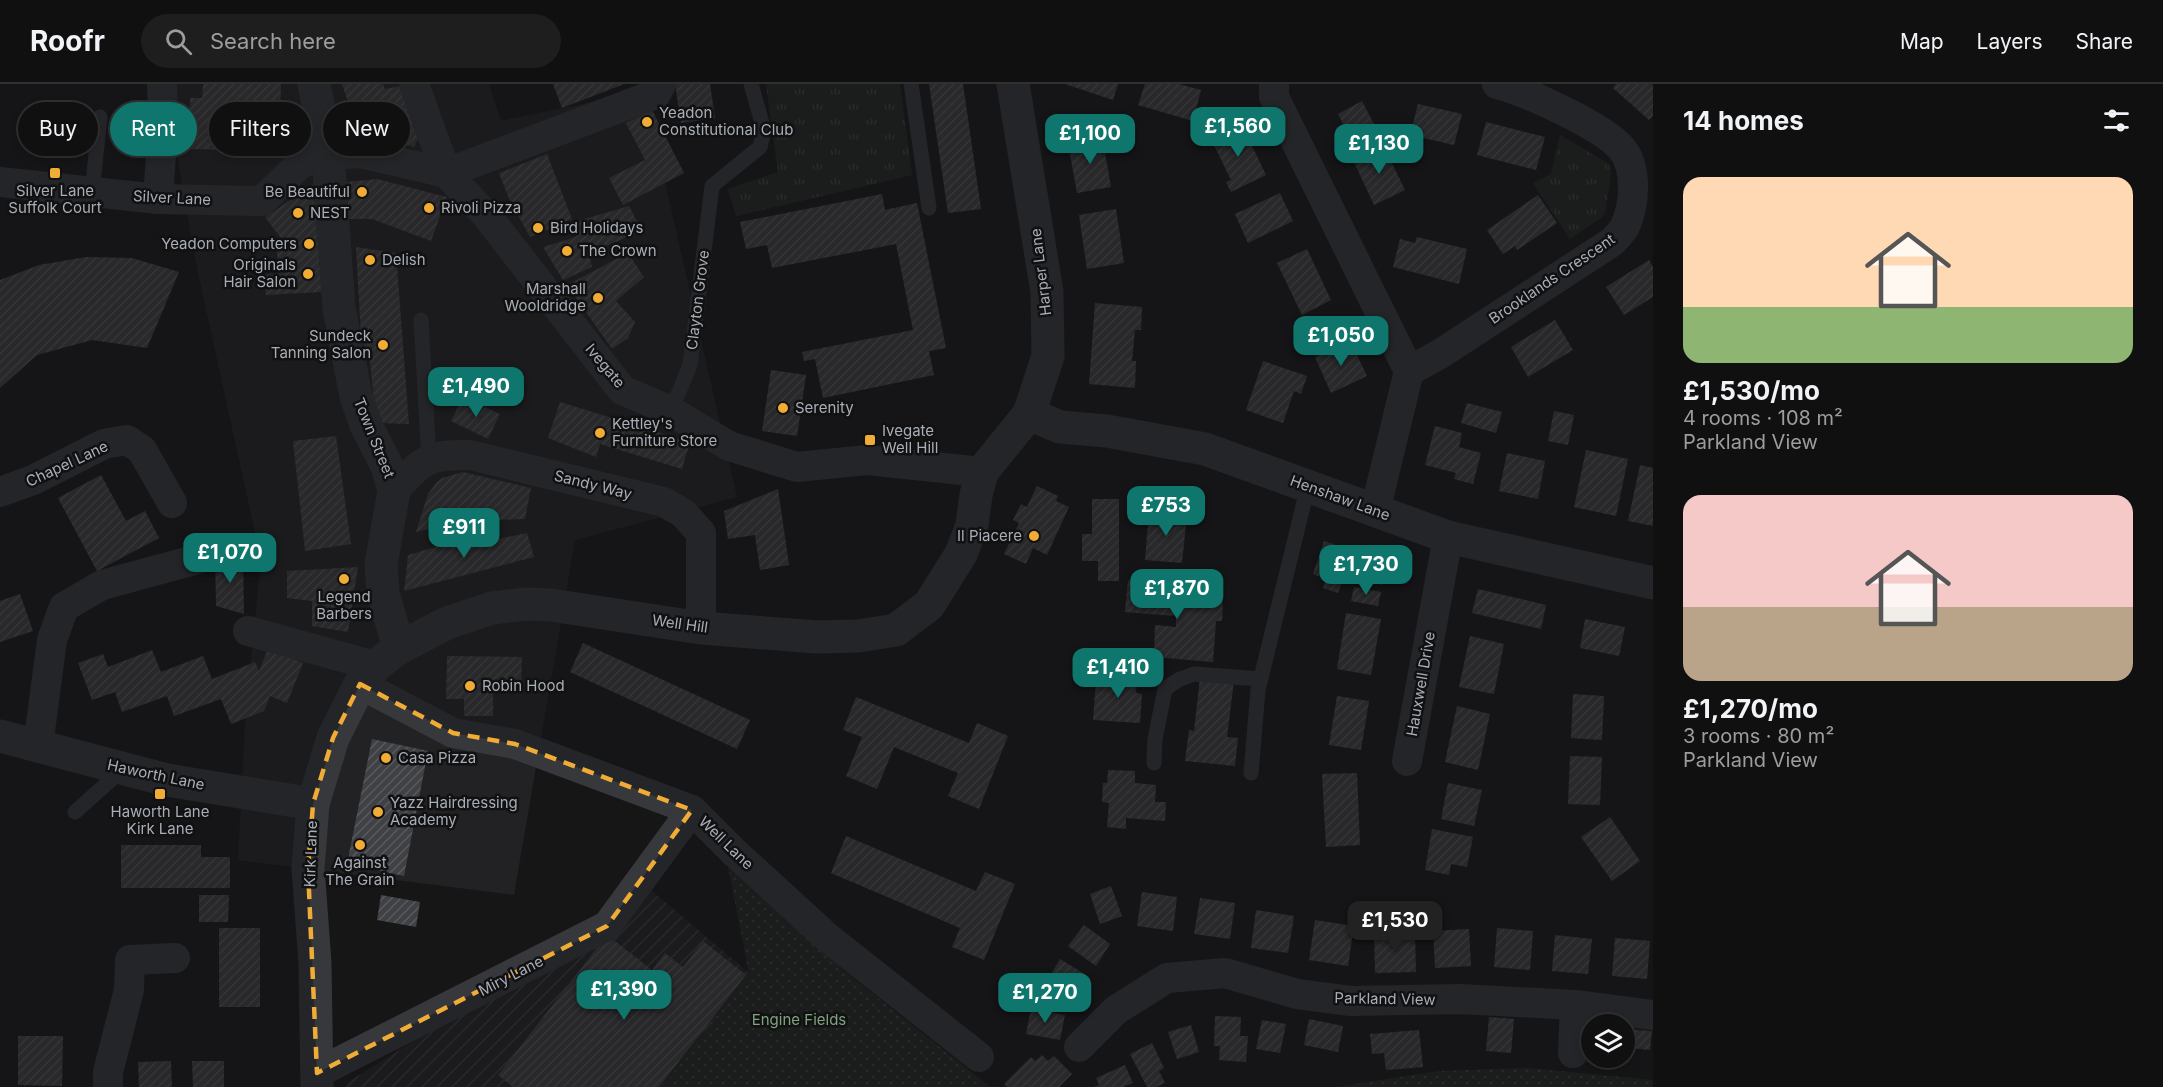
<!DOCTYPE html>
<meta charset="utf-8">
<style>
body{margin:0;font-family:Inter,sans-serif;background:#1e1e1f;color:#f1f3f6;height:100vh;display:flex;flex-direction:column;font-size:22px;white-space:nowrap}
*{box-sizing:border-box;margin:0}
p{font-size:20px;color:#9c9d9f}
.icon{flex:none;width:33px;height:33px;fill:none;stroke:currentColor;stroke-width:2;stroke-linecap:round;stroke-linejoin:round}
.map{position:relative;flex:1;overflow:hidden}
.panel{display:flex;flex-direction:column;background:#101011;width:510px}
.panel>*{flex:none}
.hud{position:absolute;left:18px;top:18px;width:570px;height:54px;display:flex;gap:12px}
.buttons{position:absolute;left:1581px;top:930px;display:grid;gap:12px}
.buttons a{display:grid;place-items:center;width:54px;height:54px;border-radius:50%;background:#101011;box-shadow:0 3px 9px #0003,0 0 0 2px #303031;font-size:30px}
.price{position:absolute;translate:-50% -51px;padding:0 14px;border-radius:12px;background:#0f766e;color:#fff;font-size:20px;line-height:39px;filter:drop-shadow(0 2px 3px #0008)}
.price::after{content:'';position:absolute;left:50%;top:36px;width:18px;height:14px;margin-left:-9px;background:inherit;clip-path:polygon(0 0,100% 0,50% 100%)}
.price.current{background:#222;color:#fff}
ul{padding:0;list-style:none}
li{display:grid;align-content:center;gap:12px;height:318px;padding:0 30px}
li span{display:grid;place-items:center;height:186px;border-radius:18px;color:#555}
li>.icon{margin-inline-start:auto}
span .icon{width:108px;height:108px;fill:#fffc;stroke-width:1}
li b{font-size:26px}
h2{display:flex;justify-content:space-between;align-items:center;height:72px;padding:0 30px;font-size:26px}
.pill{padding:0 21px;border-radius:27px;background:#101011;box-shadow:0 3px 9px #0003,0 0 0 2px #303031;font-size:21px;line-height:54px}
.pill.current{background:#0f766e;color:#fff}
header{display:flex;align-items:center;gap:36px;box-sizing:border-box;height:84px;padding:0 30px;background:#101011;border-bottom:2px solid #303031}
header strong{font-size:28px}
nav{display:flex;gap:33px;margin-inline-start:auto;font-size:21px}
.search{width:420px;height:54px;background:#1e1e1f;display:flex;align-items:center;gap:15px;box-sizing:border-box;padding:0 21px;border-radius:33px;color:#9c9d9f;font-size:22px}
main{display:flex;flex:1;min-height:0}
.map>svg:first-child{display:block}
.built{fill:#222224}
.industrial{fill:url(#industrial-furrows)}
.grass{fill:url(#grass-tufts)}
.park{fill:url(#park-dots)}
.building{fill:url(#building-hatch)}
.lines{fill:none;stroke-linecap:round;stroke-linejoin:round}
.service{stroke:#37383c;stroke-width:15}
.minor{stroke:#37383c;stroke-width:30}
.tertiary{stroke:#37383c;stroke-width:33}
.marked{fill:none;stroke:#f0ac35;stroke-width:4.5;stroke-dasharray:12 8;stroke-linejoin:round}
.poi-dot{fill:#f0ac35;stroke:#111112;stroke-width:2}
.labels{text-anchor:middle;stroke-width:5;stroke-linejoin:round;paint-order:stroke}
.poi-label{font-size:15px;fill:#a8adb7;stroke:#111112;text-anchor:start}
.street-label{font-size:15px;fill:#a8adb7;stroke:#111112}
.park-label{font-size:15px;fill:#7fa280;stroke:#111112}
</style>
<header>
<strong>Roofr</strong>
<div class="search"><svg class="icon" aria-label="search" viewBox="0 0 24 24"><circle cx="10" cy="10" r="6"/><path d="M15 15l6 6"/></svg>Search here</div>
<nav><a>Map</a><a>Layers</a><a>Share</a></nav>
</header>
<main>
<div class="map">
<svg width="1653" height="1003" viewBox="0 0 1653 1003">
<defs>
<pattern id="industrial-furrows" width="10" height="10" patternUnits="userSpaceOnUse" patternTransform="scale(1.5)"><rect width="10" height="10" fill="#222224"/><path d="M-1 1l2-2M0 10L10 0M9 11l2-2" fill="none" stroke="#3f3f42"/></pattern>
<pattern id="grass-tufts" width="24" height="20" patternUnits="userSpaceOnUse" patternTransform="scale(1.5)"><rect width="24" height="20" fill="#202720"/><path d="M3 7l-1-3M5 7V3M7 7l1-3M15 17l-1-3M17 17v-4M19 17l1-3" fill="none" stroke="#3e443e"/></pattern>
<pattern id="park-dots" width="8" height="8" patternUnits="userSpaceOnUse" patternTransform="scale(1.5)"><rect width="8" height="8" fill="#202720"/><path d="M2 2h.1M6 6h.1" fill="none" stroke="#3e443e" stroke-width="1.8" stroke-linecap="round"/></pattern>
<pattern id="building-hatch" width="6" height="6" patternUnits="userSpaceOnUse" patternTransform="scale(1.5)"><rect width="6" height="6" fill="#404144"/><path d="M-1 1l2-2M0 6l6-6M5 7l2-2" fill="none" stroke="#595a5d"/></pattern>
</defs>
<rect width="100%" height="100%" fill="#161617"/>
<polygon class="built" points="164,0 489,0 501,37 644,7 737,413 575,456 514,811 238,776 246,624 261,476 197,184"/>
<polygon class="industrial" points="651,806 750,890 662,1003 346,1003 348,998 414,957 616,845"/>
<g class="grass">
<polygon points="766,0 900,0 912,91 736,132 728,105 778,88"/>
<polygon points="1560,51 1609,80 1611,90 1605,129 1602,133 1570,155 1533,99 1551,90"/>
</g>
<g class="park">
<polygon points="727,777 844,887 989,1002 999,1003 662,1003 749,890"/>
<polygon points="1528,984 1653,996 1653,1003 1336,1003 1439,987"/>
</g>
<g class="building">
<polygon points="203,0 281,0 279,67 189,65 190,14 202,14"/>
<polygon points="342,0 383,0 385,5 401,2 420,51 414,63 377,52 356,41"/>
<polygon points="553,0 624,0 562,24"/>
<polygon points="675,0 710,0 715,34 681,39"/>
<polygon points="929,0 963,0 981,125 948,129"/>
<polygon points="1065,0 1118,0 1113,16"/>
<polygon points="1145,0 1179,0 1201,6 1193,37 1138,21"/>
<polygon points="1616,0 1653,0 1653,32 1649,36 1613,4"/>
<polygon points="1362,17 1377,46 1346,63 1336,44 1343,40 1338,30"/>
<polygon points="1418,20 1462,30 1454,61 1410,51"/>
<polygon points="652,26 684,89 623,121 609,94 645,76 626,39"/>
<polygon points="1486,38 1545,53 1536,86 1477,71"/>
<polygon points="1242,41 1266,91 1231,108 1226,98 1231,96 1211,55"/>
<polygon points="1102,52 1111,103 1077,109 1068,59"/>
<polygon points="1383,61 1405,106 1374,121 1353,76"/>
<polygon points="547,70 572,135 530,153 509,115 499,89"/>
<polygon points="377,95 447,113 431,157 372,135 348,135 346,98"/>
<polygon points="313,101 322,208 266,211 264,191 280,189 276,163 286,161 265,133"/>
<polygon points="1280,109 1293,137 1248,159 1235,130"/>
<polygon points="882,110 885,126 917,119 946,264 929,267 934,291 823,314 815,275 804,277 802,268 913,246 896,160 772,184 767,161 746,165 740,138"/>
<polygon points="1538,111 1557,139 1517,166 1515,162 1503,170 1487,146"/>
<polygon points="629,122 642,147 589,169 592,183 563,196 543,163 576,153 571,139"/>
<polygon points="1116,125 1124,179 1087,185 1079,131"/>
<polygon points="1417,153 1467,165 1459,200 1393,183 1400,155 1415,159"/>
<polygon points="356,163 396,169 409,340 376,339 370,277 361,253"/>
<polygon points="1307,165 1331,216 1302,231 1277,179"/>
<polygon points="628,169 644,193 616,217 635,238 628,254 612,265 567,201"/>
<polygon points="86,173 132,174 179,188 147,264 92,256 37,271 0,304 0,196 39,181"/>
<polygon points="1649,176 1653,183 1653,213 1624,231 1606,203"/>
<polygon points="1095,219 1142,223 1141,246 1135,246 1132,277 1136,277 1135,304 1089,300"/>
<polygon points="1555,236 1573,266 1528,293 1511,263"/>
<polygon points="1350,256 1367,292 1331,309 1315,273"/>
<polygon points="1263,277 1307,292 1301,310 1294,307 1283,339 1246,326"/>
<polygon points="771,286 806,291 797,352 762,347"/>
<polygon points="463,313 500,330 488,355 451,337"/>
<polygon points="560,318 690,358 682,385 600,360 596,373 548,354"/>
<polygon points="1467,319 1502,328 1496,349 1461,339"/>
<polygon points="1554,327 1574,331 1568,361 1548,357"/>
<polygon points="1435,342 1462,349 1459,363 1481,369 1473,400 1454,395 1456,389 1425,381"/>
<polygon points="336,352 351,460 305,467 293,357"/>
<polygon points="1586,366 1628,375 1616,432 1574,423"/>
<polygon points="1507,369 1545,377 1538,415 1499,407"/>
<polygon points="1640,381 1653,384 1653,442 1628,437"/>
<polygon points="463,388 531,404 525,435 493,436 460,426 454,439 416,448 428,410 436,399 442,394"/>
<polygon points="101,391 126,437 145,427 159,454 97,487 58,414"/>
<polygon points="1037,402 1058,412 1056,417 1069,423 1047,471 1033,464 1026,480 1004,470 1019,439 1013,436 1021,420 1027,423"/>
<polygon points="778,405 789,481 760,486 755,451 728,455 724,427"/>
<polygon points="1092,415 1119,415 1119,497 1098,497 1098,477 1082,477 1082,450 1092,450"/>
<polygon points="1149,427 1187,430 1182,479 1145,476"/>
<polygon points="527,449 534,473 404,507 408,471 477,451 480,459"/>
<polygon points="1324,457 1390,479 1382,501 1353,492 1350,500 1342,498 1338,509 1323,504 1326,495 1313,490"/>
<polygon points="215,473 243,473 244,530 216,522"/>
<polygon points="358,483 348,548 312,542 312,517 287,514 287,487"/>
<polygon points="1128,496 1180,500 1179,515 1223,518 1222,537 1216,537 1213,578 1154,573 1155,541 1176,543 1176,532 1125,528"/>
<polygon points="1354,503 1381,508 1378,522 1351,517"/>
<polygon points="1478,505 1546,521 1541,545 1472,529"/>
<polygon points="20,510 33,547 0,558 0,517"/>
<polygon points="1346,529 1381,535 1371,591 1337,585"/>
<polygon points="1585,535 1625,543 1619,572 1580,564"/>
<polygon points="1470,552 1504,560 1494,610 1459,603"/>
<polygon points="583,559 750,636 737,665 570,588"/>
<polygon points="268,565 303,579 287,619 270,612 264,627 231,640 221,615 174,632 167,612 122,628 115,608 92,616 78,579 103,570 108,583 152,566 161,588 203,572 212,595 255,578 259,587"/>
<polygon points="447,572 522,573 521,602 493,602 493,632 464,632 464,615 446,615"/>
<polygon points="1111,587 1138,588 1136,609 1142,610 1140,639 1093,636 1096,598 1110,599"/>
<polygon points="1200,593 1234,597 1227,653 1238,654 1235,682 1185,677 1189,646 1194,647"/>
<polygon points="1573,610 1604,612 1602,656 1571,654"/>
<polygon points="1337,612 1369,617 1361,666 1329,661"/>
<polygon points="856,613 969,659 977,639 1008,652 979,725 948,712 958,689 894,663 877,705 846,692 862,653 843,646"/>
<polygon points="1457,622 1490,630 1478,686 1445,678"/>
<polygon points="372,655 428,667 404,792 347,780"/>
<polygon points="1570,672 1602,673 1600,721 1568,720"/>
<polygon points="1108,686 1135,687 1135,699 1156,701 1155,718 1166,718 1165,737 1126,734 1126,745 1107,743 1109,719 1102,718 1103,699 1107,699"/>
<polygon points="1357,689 1360,761 1326,763 1322,690"/>
<polygon points="1448,699 1482,706 1474,742 1441,735"/>
<polygon points="1610,733 1640,777 1612,797 1581,753"/>
<polygon points="1432,745 1473,753 1467,783 1451,780 1449,791 1425,786"/>
<polygon points="846,752 976,807 985,788 1015,800 984,876 952,863 960,844 831,789"/>
<polygon points="121,761 201,761 201,773 230,773 230,804 121,804"/>
<polygon points="1111,802 1122,832 1100,840 1090,810"/>
<polygon points="1142,808 1177,813 1173,847 1137,842"/>
<polygon points="199,811 229,811 228,838 199,838"/>
<polygon points="381,811 420,818 416,843 377,836"/>
<polygon points="1200,814 1235,819 1230,855 1194,850"/>
<polygon points="1256,826 1294,832 1288,869 1251,864"/>
<polygon points="1315,836 1354,842 1348,882 1309,876"/>
<polygon points="1084,841 1110,860 1096,882 1068,862"/>
<rect x="219" y="844" width="41" height="79"/>
<polygon points="1497,844 1533,847 1530,886 1494,883"/>
<polygon points="1469,845 1471,882 1435,884 1433,847"/>
<polygon points="1394,848 1415,848 1416,888 1375,889 1374,849"/>
<polygon points="607,851 652,886 665,869 683,883 703,857 746,891 659,1003 513,1003 498,991"/>
<polygon points="1555,851 1592,855 1588,890 1552,887"/>
<polygon points="1615,854 1650,857 1647,895 1612,892"/>
<polygon points="1060,875 1086,891 1073,912 1047,897"/>
<polygon points="1031,925 1065,931 1060,956 1026,950"/>
<polygon points="1215,932 1241,933 1240,952 1248,952 1246,978 1219,976 1220,962 1214,962"/>
<polygon points="1489,933 1514,935 1511,969 1486,967"/>
<polygon points="1309,935 1343,942 1338,968 1304,961"/>
<polygon points="1262,936 1286,940 1280,969 1256,965"/>
<polygon points="1191,941 1199,968 1177,975 1168,948"/>
<polygon points="1624,945 1652,947 1650,966 1629,964 1628,979 1603,977 1603,974 1624,974"/>
<polygon points="1419,946 1423,983 1386,986 1384,969 1372,970 1370,950"/>
<polygon points="18,952 63,952 62,1002 18,1001"/>
<polygon points="1152,959 1164,984 1159,987 1165,999 1156,1003 1147,1003 1130,970"/>
<polygon points="1042,971 1048,977 1054,972 1072,990 1059,1003 1007,1003 1004,1000 1031,973 1035,977"/>
<polygon points="171,977 172,1003 139,1003 138,978"/>
<polygon points="192,977 224,977 224,1003 193,1003"/>
<polygon points="1125,981 1133,999 1123,1003 1094,1003 1099,1001 1096,994"/>
</g>
<g class="lines">
<g class="service">
<polyline points="911,0 929,124"/>
<polyline points="92,108 100,33"/>
<polyline points="421,236 429,376"/>
<polyline points="671,327 690,281 712,102 760,63 764,46 751,0"/>
<polyline points="1154,679 1155,655 1165,605 1178,596 1194,590 1261,595"/>
<polyline points="1251,689 1258,606 1308,402"/>
<polyline points="75,728 122,686"/>
</g>
<g class="minor">
<polyline points="414,0 446,89 656,10 661,0"/>
<polyline points="1274,0 1274,13 1409,287 1375,427"/>
<polyline points="0,98 158,115 262,117 301,79 328,71 360,69 446,89 487,132 622,306 671,327 729,362 797,383 867,376 982,388"/>
<polyline points="158,115 163,42 162,0"/>
<path d="M1409,287L1440,270L1612,158C1617,153 1624,146 1626,140C1635,119 1637,83 1622,65C1603,42 1527,8 1497,0"/>
<path d="M394,407C422,377 426,370 470,371L664,418L683,429L701,449V544"/>
<polyline points="0,408 33,396 104,360 127,356 142,366 172,419"/>
<polyline points="248,547 375,582"/>
<polyline points="360,600 453,649 515,660 692,726 735,769 828,854 979,973"/>
<polyline points="38,662 52,556 64,523 102,501 198,475"/>
<polyline points="1407,677 1448,453"/>
<polyline points="1079,963 1116,926 1167,894 1225,889 1297,910 1351,917 1460,915 1575,921 1653,931"/>
<polyline points="1573,969 1575,921"/>
<polyline points="317,989 607,842 692,726"/>
<polyline points="108,1003 108,988 129,906 130,876 175,874"/>
</g>
<g class="tertiary">
<polyline points="314,0 328,71 339,224 356,312 366,341 387,382 394,407 381,480 383,509 399,564"/>
<polyline points="1029,330 1060,343 1107,347 1205,365 1448,453 1653,499"/>
<polyline points="0,652 167,696 313,720"/>
<polyline points="317,1003 315,879 308,784 313,720 333,654 360,600 375,582 399,564 447,539 492,524 526,520 551,521 701,544 817,553 858,552 896,546 929,521 961,470 972,441 976,411 982,388 1029,330 1048,272 1047,208 1013,0"/>
</g>
</g>
<path d="M0 0H1653V1003H0ZM360,600L453,649L515,660L692,726L607,842L317,989L308,784L313,720L333,654Z" fill="#161617" fill-opacity=".55" fill-rule="evenodd"/>
<path class="marked" d="M360,600L453,649L515,660L692,726L607,842L317,989L308,784L313,720L333,654Z"/>
<g class="poi-dot">
<circle cx="647" cy="38" r="6"/>
<rect x="49" y="83" width="12" height="12" rx="3"/>
<circle cx="362" cy="108" r="6"/>
<circle cx="429" cy="124" r="6"/>
<circle cx="298" cy="129" r="6"/>
<circle cx="538" cy="144" r="6"/>
<circle cx="309" cy="160" r="6"/>
<circle cx="567" cy="167" r="6"/>
<circle cx="370" cy="176" r="6"/>
<circle cx="308" cy="190" r="6"/>
<circle cx="598" cy="214" r="6"/>
<circle cx="383" cy="261" r="6"/>
<circle cx="783" cy="324" r="6"/>
<circle cx="600" cy="349" r="6"/>
<rect x="864" y="350" width="12" height="12" rx="3"/>
<circle cx="1034" cy="452" r="6"/>
<circle cx="344" cy="495" r="6"/>
<circle cx="470" cy="602" r="6"/>
<circle cx="386" cy="674" r="6"/>
<rect x="154" y="704" width="12" height="12" rx="3"/>
<circle cx="378" cy="728" r="6"/>
<circle cx="360" cy="761" r="6"/>
</g>
<g class="labels">
<g class="poi-label">
<text x="659" y="34">Yeadon<tspan x="659" dy="17">Constitutional Club</tspan></text>
<text x="55" y="112" text-anchor="middle">Silver Lane<tspan x="55" dy="17">Suffolk Court</tspan></text>
<text x="350" y="113" text-anchor="end">Be Beautiful</text>
<text x="441" y="129">Rivoli Pizza</text>
<text x="310" y="134">NEST</text>
<text x="550" y="149">Bird Holidays</text>
<text x="297" y="165" text-anchor="end">Yeadon Computers</text>
<text x="579" y="172">The Crown</text>
<text x="382" y="181">Delish</text>
<text x="296" y="186" text-anchor="end">Originals<tspan x="296" dy="17">Hair Salon</tspan></text>
<text x="586" y="210" text-anchor="end">Marshall<tspan x="586" dy="17">Wooldridge</tspan></text>
<text x="371" y="257" text-anchor="end">Sundeck<tspan x="371" dy="17">Tanning Salon</tspan></text>
<text x="795" y="329">Serenity</text>
<text x="612" y="345">Kettley's<tspan x="612" dy="17">Furniture Store</tspan></text>
<text x="882" y="352">Ivegate<tspan x="882" dy="17">Well Hill</tspan></text>
<text x="1022" y="457" text-anchor="end">Il Piacere</text>
<text x="344" y="518" text-anchor="middle">Legend<tspan x="344" dy="17">Barbers</tspan></text>
<text x="482" y="607">Robin Hood</text>
<text x="398" y="679">Casa Pizza</text>
<text x="390" y="724">Yazz Hairdressing<tspan x="390" dy="17">Academy</tspan></text>
<text x="160" y="733" text-anchor="middle">Haworth Lane<tspan x="160" dy="17">Kirk Lane</tspan></text>
<text x="360" y="784" text-anchor="middle">Against<tspan x="360" dy="17">The Grain</tspan></text>
</g>
<g class="street-label">
<text transform="translate(172 114) rotate(3)" y="5">Silver Lane</text>
<text transform="translate(1041 188) rotate(-97)" y="5">Harper Lane</text>
<text transform="translate(1552 195) rotate(-34)" y="5">Brooklands Crescent</text>
<text transform="translate(698 216) rotate(-83)" y="5">Clayton Grove</text>
<text transform="translate(605 282) rotate(50)" y="5">Ivegate</text>
<text transform="translate(374 354) rotate(68)" y="5">Town Street</text>
<text transform="translate(67 380) rotate(-25)" y="5">Chapel Lane</text>
<text transform="translate(593 401) rotate(14)" y="5">Sandy Way</text>
<text transform="translate(1340 414) rotate(20)" y="5">Henshaw Lane</text>
<text transform="translate(680 540) rotate(8)" y="5">Well Hill</text>
<text transform="translate(1421 600) rotate(-80)" y="5">Hauxwell Drive</text>
<text transform="translate(156 691) rotate(12)" y="5">Haworth Lane</text>
<text transform="translate(726 759) rotate(44)" y="5">Well Lane</text>
<text transform="translate(311 770) rotate(-88)" y="5">Kirk Lane</text>
<text transform="translate(511 892) rotate(-27)" y="5">Miry Lane</text>
<text transform="translate(1385 915) rotate(1)" y="5">Parkland View</text>
</g>
<g class="park-label">
<text x="799" y="941">Engine Fields</text>
</g>
</g>
</svg>
<div class="buttons">
<a><svg class="icon" aria-label="layers" viewBox="0 0 24 24"><path d="M12 4l9 5-9 5-9-5zM3 14l9 5 9-5"/></svg></a>
</div>
<b class="price" style="left:1238px;top:74px">£1,560</b>
<b class="price" style="left:1090px;top:81px">£1,100</b>
<b class="price" style="left:1379px;top:91px">£1,130</b>
<b class="price" style="left:1341px;top:283px">£1,050</b>
<b class="price" style="left:476px;top:334px">£1,490</b>
<b class="price" style="left:1166px;top:453px">£753</b>
<b class="price" style="left:464px;top:475px">£911</b>
<b class="price" style="left:230px;top:500px">£1,070</b>
<b class="price" style="left:1366px;top:512px">£1,730</b>
<b class="price" style="left:1177px;top:536px">£1,870</b>
<b class="price" style="left:1118px;top:615px">£1,410</b>
<b class="price current" style="left:1395px;top:868px">£1,530</b>
<b class="price" style="left:624px;top:937px">£1,390</b>
<b class="price" style="left:1045px;top:940px">£1,270</b>
<div class="hud">
<a class="pill">Buy</a>
<a class="pill current">Rent</a>
<a class="pill">Filters</a>
<a class="pill">New</a>
</div>
</div>
<section class="panel">
<h2>14 homes<svg class="icon" aria-label="filters" viewBox="0 0 24 24"><path d="M4 7h16M4 17h16"/><circle cx="9" cy="7" r="2"/><circle cx="15" cy="17" r="2"/></svg></h2>
<ul>
<li><span style="background:linear-gradient(#ffd9b3 70%,#8fb573 0)"><svg class="icon" aria-label="home" viewBox="0 0 24 24"><path d="M3 11l9-7 9 7M6 9v11h12V9"/></svg></span><div><b>£1,530/mo</b><p>4 rooms · 108 m²</p><p>Parkland View</p></div></li>
<li><span style="background:linear-gradient(#f6c9c9 60%,#b9a48a 0)"><svg class="icon" aria-label="home" viewBox="0 0 24 24"><path d="M3 11l9-7 9 7M6 9v11h12V9"/></svg></span><div><b>£1,270/mo</b><p>3 rooms · 80 m²</p><p>Parkland View</p></div></li>
</ul>
</section>
</main>
